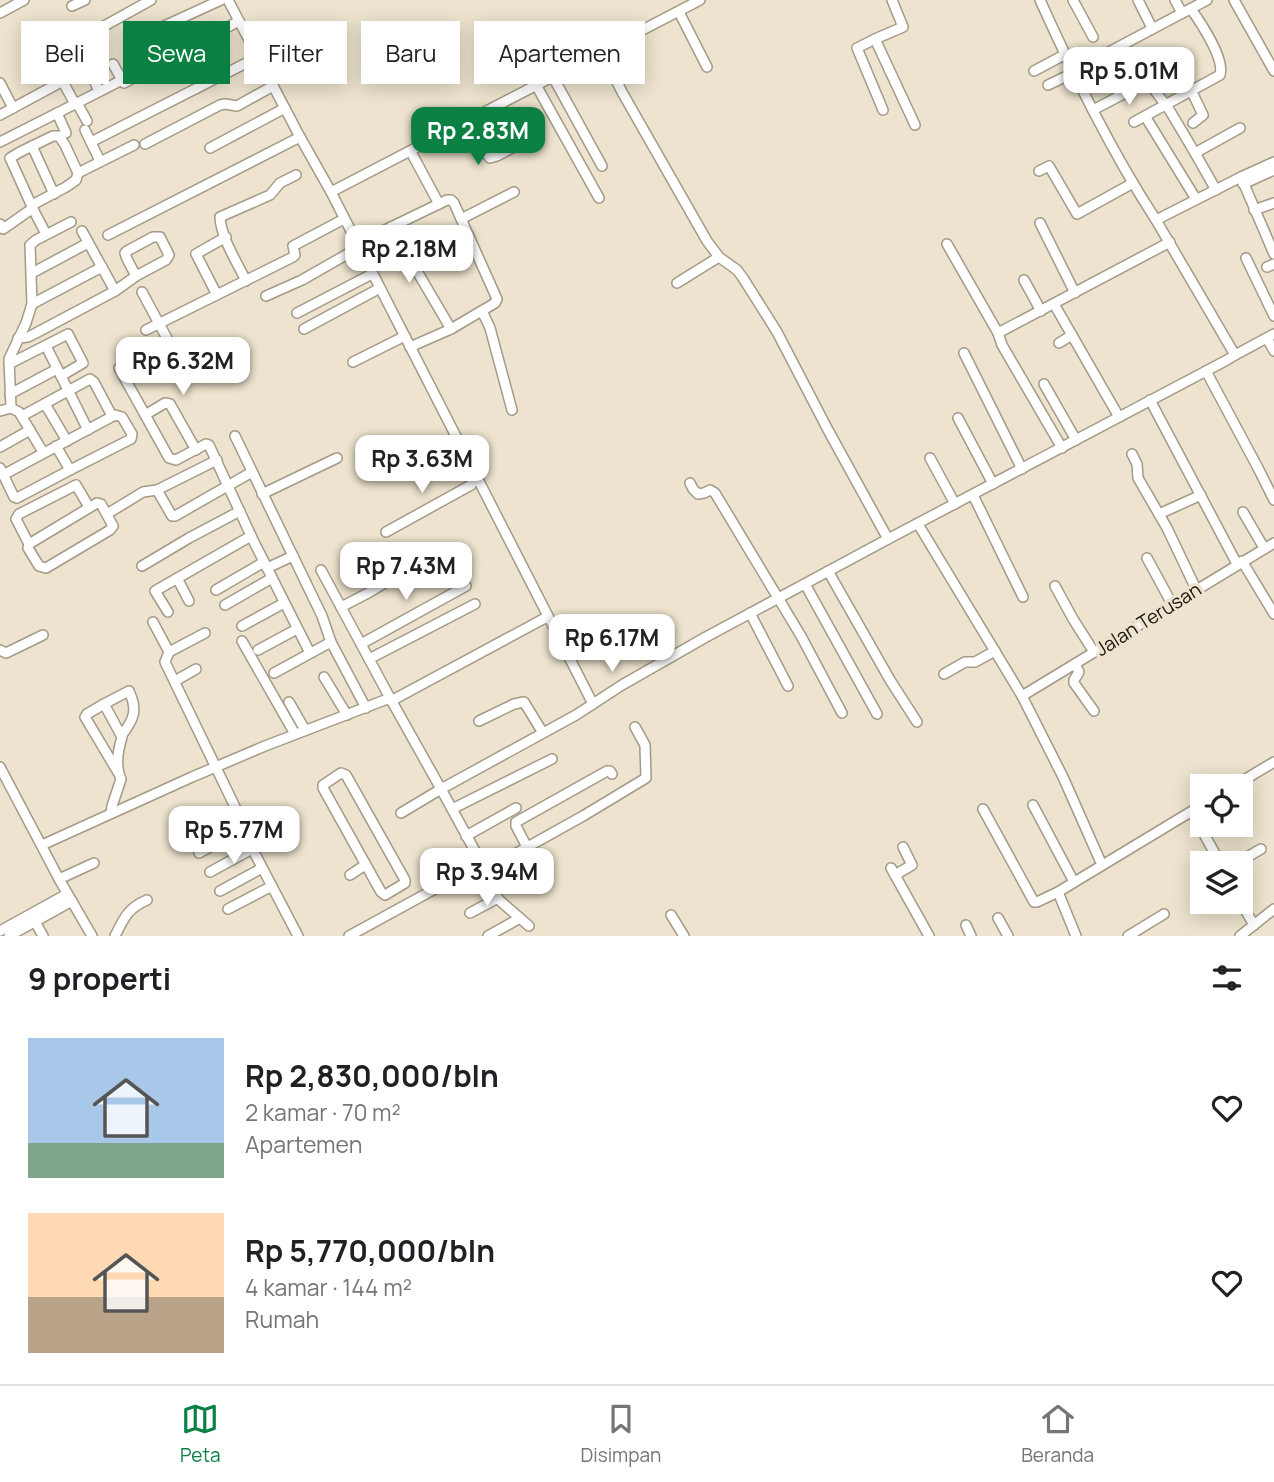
<!DOCTYPE html>
<html lang="id">
<meta charset="utf-8">
<style>
body{margin:0;font-family:Manrope,sans-serif;background:#f2f2f2;color:#202124;height:100vh;display:flex;flex-direction:column;font-size:26px;white-space:nowrap}
*{box-sizing:border-box;margin:0}
p{font-size:23px;color:#757577}
.icon{flex:none;width:38px;height:38px;fill:none;stroke:currentColor;stroke-width:2;stroke-linecap:round;stroke-linejoin:round}
.map{position:relative;height:936px;overflow:hidden}
.sheet{display:flex;flex-direction:column;background:#fff;flex:1}
.sheet>*{flex:none}
.guide{position:absolute;left:21px;top:21px;width:700px;height:63px;display:flex;gap:14px}
.fabs{position:absolute;left:1190px;top:774px;display:grid;gap:14px}
.fabs a{display:grid;place-items:center;width:63px;height:63px;border-radius:0px;background:#fff;box-shadow:0 4px 18px #0003;font-size:35px}
.price{position:absolute;translate:-50% -60px;padding:0 16px;border-radius:14px;background:#fff;color:#222;font-size:23px;line-height:46px;filter:drop-shadow(0 2px 4px #0008)}
.price::after{content:'';position:absolute;left:50%;top:42px;width:21px;height:16px;margin-left:-10px;background:inherit;clip-path:polygon(0 0,100% 0,50% 100%)}
.price.selected{background:#0b8043;color:#fff}
ul{padding:0;list-style:none}
li{display:flex;align-items:center;gap:21px;height:175px;padding:0 28px}
li span{display:grid;place-items:center;flex:none;width:196px;height:140px;border-radius:0px;color:#555}
li>.icon{margin-inline-start:auto}
span .icon{width:84px;height:84px;fill:#fffc;stroke-width:1}
li b{font-size:30px}
h2{display:flex;justify-content:space-between;align-items:center;height:84px;padding:0 28px;font-size:30px}
.chip{padding:0 24px;border-radius:0px;background:#fff;box-shadow:0 4px 18px #0003;font-size:24px;line-height:63px}
.chip.selected{background:#0b8043;color:#fff}
.menu{display:flex;justify-content:space-around;align-items:center;height:98px;border-top:2px solid #e0e0e0;background:#fff;font-size:19px;color:#757577}
.menu a{display:grid;justify-items:center;gap:4px}
.menu .selected{color:#0b8043}
.map>svg:first-child{display:block}
.lines{fill:none;stroke-linecap:round;stroke-linejoin:round}
.minor-casing{stroke:#a39a87;stroke-width:12}
.minor{stroke:#fff;stroke-width:9}
.labels{text-anchor:middle;stroke-width:7;stroke-linejoin:round;paint-order:stroke}
.street-label{font-size:19px;fill:#1a160f;stroke:#ede3ce}
</style>
<div class="map">
<svg width="1274" height="936" viewBox="0 0 1274 936">
<rect width="100%" height="100%" fill="#ede3ce"/>
<g class="lines">
<defs>
<g id="minor">
<polyline points="228,0 300,137 331,192"/>
<polyline points="892,0 903,27 875,39 915,125"/>
<path d="M1040,0C1074,75 1111,151 1156,220"/>
<polyline points="1073,0 1093,37"/>
<polyline points="1138,0 1152,28"/>
<polyline points="1175,0 1182,13"/>
<polyline points="1234,0 1274,71"/>
<polyline points="72,6 85,0"/>
<path d="M1191,9C1201,23 1225,59 1220,75L1145,116L1196,199"/>
<polyline points="679,12 707,67"/>
<polyline points="0,13 24,0"/>
<polyline points="97,30 151,0"/>
<polyline points="151,32 221,0"/>
<polyline points="875,39 857,48 883,110"/>
<polyline points="602,52 622,92 707,241 719,257 737,270 743,278 777,332 828,430 888,539"/>
<polyline points="1034,71 1064,55"/>
<polyline points="1073,71 1207,0"/>
<polyline points="1111,72 1113,78 1113,83 1120,95"/>
<polyline points="92,76 99,91"/>
<polyline points="553,77 602,166"/>
<polyline points="0,83 13,108"/>
<polyline points="124,83 239,21"/>
<polyline points="536,85 599,198"/>
<polyline points="1048,85 1073,73"/>
<polyline points="1191,90 1203,115 1193,123"/>
<polyline points="77,103 87,121"/>
<polyline points="1093,110 1148,81 1170,111 1195,153"/>
<polyline points="57,113 66,133"/>
<polyline points="0,115 61,82 63,82 75,104 77,103 122,80 113,64"/>
<polyline points="471,121 485,152 490,158 497,156 512,148"/>
<polyline points="1134,122 1145,116"/>
<polyline points="85,130 100,161"/>
<polyline points="0,142 75,104"/>
<polyline points="91,142 258,57"/>
<polyline points="145,144 220,105 225,104 237,106 273,86"/>
<polyline points="32,146 54,194"/>
<polyline points="210,148 285,108"/>
<polyline points="411,152 439,204"/>
<polyline points="1039,171 1049,166 1077,214 1133,183"/>
<polyline points="78,173 134,145"/>
<polyline points="1241,177 1274,254"/>
<polyline points="1243,184 1274,170"/>
<polyline points="1216,190 1195,153 1240,128"/>
<polyline points="32,205 66,187 76,180 78,173 65,145 59,136 53,136 20,152 10,158 34,211 46,234"/>
<polyline points="1254,210 1274,203"/>
<polyline points="461,219 514,192"/>
<polyline points="1040,223 1075,293"/>
<polyline points="0,224 3,229 33,208"/>
<polyline points="391,227 451,329"/>
<polyline points="82,231 115,291"/>
<polyline points="108,235 300,137"/>
<polyline points="356,244 447,200 451,200 454,203 497,299 495,303 451,329 410,347"/>
<polyline points="947,244 998,333"/>
<polyline points="1246,258 1274,316"/>
<polyline points="1267,267 1274,264"/>
<polyline points="32,273 88,243"/>
<polyline points="1024,280 1041,311"/>
<path d="M246,281C237,262 221,238 220,217L270,195L280,183L296,175"/>
<polyline points="677,283 719,257"/>
<polyline points="142,292 169,342"/>
<polyline points="217,295 196,254 226,237"/>
<polyline points="266,296 302,280 358,248"/>
<polyline points="32,304 102,267"/>
<polyline points="1054,304 1119,417"/>
<polyline points="482,311 490,328 512,410"/>
<polyline points="297,313 372,274"/>
<polyline points="304,329 380,288"/>
<polyline points="146,330 293,257 295,255 293,246 344,219"/>
<polyline points="18,338 28,337 36,333 115,291 136,276 166,260 169,255 160,237 153,237 127,251 125,253 127,259 136,276"/>
<polyline points="1267,338 1274,351"/>
<polyline points="1059,343 1072,335"/>
<polyline points="46,346 88,430"/>
<polyline points="964,353 1022,469"/>
<polyline points="1235,355 1274,334"/>
<polyline points="353,362 405,336"/>
<polyline points="9,364 68,334 83,363 61,376"/>
<polyline points="119,368 169,458 176,460 206,444 209,445 253,540 310,653"/>
<polyline points="1206,371 1258,468 1274,500"/>
<polyline points="1044,384 1076,440"/>
<polyline points="10,394 57,369"/>
<polyline points="1150,400 1237,564"/>
<polyline points="45,404 67,441"/>
<polyline points="11,408 9,359 26,323 32,304 30,245 36,240 71,222"/>
<polyline points="0,411 11,408 19,412 43,452"/>
<polyline points="145,415 165,403 170,404 196,450"/>
<polyline points="22,416 90,379 94,382 112,416"/>
<polyline points="958,418 993,484"/>
<polyline points="235,436 322,616 331,642 366,708"/>
<polyline points="0,447 30,430"/>
<polyline points="1062,448 1002,345 998,333 1170,242"/>
<polyline points="1132,454 1137,464 1138,478 1167,528 1196,589"/>
<polyline points="930,458 955,504"/>
<polyline points="0,468 14,497 17,498 70,470"/>
<polyline points="3,475 115,415 122,417 132,434 131,439 70,470 56,446"/>
<polyline points="690,483 693,489 698,494 704,493 710,490 715,493 801,636 842,713"/>
<polyline points="157,490 172,516 175,516 252,472"/>
<polyline points="262,494 337,458"/>
<polyline points="973,495 1023,597"/>
<polygon points="97,503 101,504 113,526 110,530 46,568 39,566 28,548 29,544"/>
<polyline points="1243,512 1264,548"/>
<polyline points="107,514 143,492 157,490 217,460"/>
<polyline points="1159,514 1201,495"/>
<polyline points="918,524 1022,696 1063,777 1102,865"/>
<polyline points="386,532 471,485 476,477"/>
<polyline points="29,544 16,519 19,514 76,485 89,507"/>
<polyline points="1147,558 1172,604"/>
<polyline points="1242,561 1274,614"/>
<polyline points="142,566 189,538 240,511"/>
<polyline points="267,568 293,556"/>
<polyline points="321,570 341,607"/>
<polyline points="828,571 890,680 917,722"/>
<polyline points="177,578 189,601"/>
<polyline points="805,584 877,714"/>
<polyline points="1055,586 1073,619 1094,652"/>
<polyline points="216,590 264,562"/>
<polyline points="225,605 272,578"/>
<polyline points="168,612 155,591 251,536"/>
<polyline points="750,613 788,686"/>
<polyline points="153,622 169,652 165,662 237,811"/>
<polyline points="242,626 284,603"/>
<polyline points="242,641 295,734"/>
<polyline points="361,644 466,586"/>
<polyline points="0,650 6,653 43,635"/>
<polyline points="258,650 297,629"/>
<polyline points="169,652 205,633"/>
<polyline points="369,659 475,604"/>
<polyline points="1075,664 1079,672 1074,680 1074,683 1094,711"/>
<polyline points="274,673 331,642"/>
<polyline points="944,674 965,662 975,662 995,651"/>
<polyline points="324,677 347,715"/>
<polyline points="175,681 196,669"/>
<polyline points="1022,696 1274,543"/>
<polyline points="390,698 341,607 370,592 401,573"/>
<polyline points="391,701 547,617"/>
<polyline points="289,702 305,730"/>
<path d="M104,704L129,691C138,710 134,719 122,735"/>
<polyline points="593,704 331,192 700,0"/>
<polyline points="479,721 514,704 524,702 543,733"/>
<polyline points="0,767 59,879 92,936"/>
<polygon points="341,773 346,775 405,880 405,883 385,895 381,892 323,788 323,785"/>
<polyline points="1234,786 1274,762"/>
<polyline points="1033,805 1074,882"/>
<polyline points="452,809 552,759"/>
<polyline points="983,809 1034,902 1037,902 1058,892"/>
<polyline points="1192,812 1220,863"/>
<path d="M111,813L112,806L121,779C115,766 118,750 122,737L104,704L87,714L85,717L119,774"/>
<polyline points="466,836 516,808"/>
<polyline points="42,845 192,777 265,746 390,698 441,789 576,715 622,685 706,637 888,539 1227,360 1235,355 1156,220 1241,177 1274,162"/>
<polyline points="527,847 516,826 516,822 607,771 610,771 612,774"/>
<polyline points="199,853 242,829 298,936"/>
<polyline points="481,862 490,868 583,816 646,778 645,745 635,727"/>
<polyline points="1237,863 1261,849"/>
<polyline points="475,867 490,892 529,926"/>
<polyline points="891,868 929,936"/>
<polyline points="210,872 252,849"/>
<polyline points="350,875 365,865"/>
<polyline points="895,875 912,865 903,847"/>
<polyline points="59,879 94,863"/>
<polyline points="220,891 262,868"/>
<polyline points="1240,901 1254,925"/>
<polyline points="228,909 272,886"/>
<polyline points="470,913 498,898"/>
<polyline points="671,915 684,936"/>
<polyline points="33,918 43,936"/>
<polyline points="998,918 1008,936"/>
<polyline points="966,925 971,936"/>
<polyline points="0,931 67,894"/>
<polyline points="9,936 72,901"/>
<path d="M115,936C124,918 128,908 147,900"/>
<polyline points="349,936 475,867 481,862 441,789 401,813"/>
<polyline points="488,936 520,918"/>
<polyline points="1076,936 1058,892 1202,805"/>
<polyline points="1128,936 1164,914"/>
<polyline points="1240,936 1274,909"/>
</g>
</defs>
<use href="#minor" class="minor-casing"/>
<use href="#minor" class="minor"/>
</g>
<g class="labels">
<g class="street-label">
<text transform="translate(1148 619) rotate(-32)" y="7">Jalan Terusan</text>
</g>
</g>
</svg>
<div class="fabs">
<a><svg class="icon" aria-label="locate" viewBox="0 0 24 24"><circle cx="12" cy="12" r="6"/><path d="M12 2v4M12 18v4M2 12h4M18 12h4"/></svg></a>
<a><svg class="icon" aria-label="layers" viewBox="0 0 24 24"><path d="M12 4l9 5-9 5-9-5zM3 14l9 5 9-5"/></svg></a>
</div>
<b class="price" style="left:1129px;top:107px">Rp 5.01M</b>
<b class="price selected" style="left:478px;top:167px">Rp 2.83M</b>
<b class="price" style="left:409px;top:285px">Rp 2.18M</b>
<b class="price" style="left:183px;top:397px">Rp 6.32M</b>
<b class="price" style="left:422px;top:495px">Rp 3.63M</b>
<b class="price" style="left:406px;top:602px">Rp 7.43M</b>
<b class="price" style="left:612px;top:674px">Rp 6.17M</b>
<b class="price" style="left:234px;top:866px">Rp 5.77M</b>
<b class="price" style="left:487px;top:908px">Rp 3.94M</b>
<div class="guide">
<a class="chip">Beli</a>
<a class="chip selected">Sewa</a>
<a class="chip">Filter</a>
<a class="chip">Baru</a>
<a class="chip">Apartemen</a>
</div>
</div>
<section class="sheet">
<h2>9 properti<svg class="icon" aria-label="filters" viewBox="0 0 24 24"><path d="M4 7h16M4 17h16"/><circle cx="9" cy="7" r="2"/><circle cx="15" cy="17" r="2"/></svg></h2>
<ul>
<li><span style="background:linear-gradient(#a9c7e8 75%,#7fa58c 0)"><svg class="icon" aria-label="home" viewBox="0 0 24 24"><path d="M3 11l9-7 9 7M6 9v11h12V9"/></svg></span><div><b>Rp 2,830,000/bln</b><p>2 kamar · 70 m²</p><p>Apartemen</p></div><svg class="icon" aria-label="heart" viewBox="0 0 24 24"><path d="M12 20l-8-8c-3-5 5-10 8-4 3-6 11-1 8 4z"/></svg></li>
<li><span style="background:linear-gradient(#ffd9b3 60%,#b9a48a 0)"><svg class="icon" aria-label="home" viewBox="0 0 24 24"><path d="M3 11l9-7 9 7M6 9v11h12V9"/></svg></span><div><b>Rp 5,770,000/bln</b><p>4 kamar · 144 m²</p><p>Rumah</p></div><svg class="icon" aria-label="heart" viewBox="0 0 24 24"><path d="M12 20l-8-8c-3-5 5-10 8-4 3-6 11-1 8 4z"/></svg></li>
</ul>
</section>
<nav class="menu">
<a class="selected"><svg class="icon" aria-label="map" viewBox="0 0 24 24"><path d="M3 6l6-2 6 2 6-2v14l-6 2-6-2-6 2zM9 4v14M15 6v14"/></svg>Peta</a>
<a><svg class="icon" aria-label="saved" viewBox="0 0 24 24"><path d="M7 4h10v16l-5-4-5 4z"/></svg>Disimpan</a>
<a><svg class="icon" aria-label="home" viewBox="0 0 24 24"><path d="M3 11l9-7 9 7M6 9v11h12V9"/></svg>Beranda</a>
</nav>
